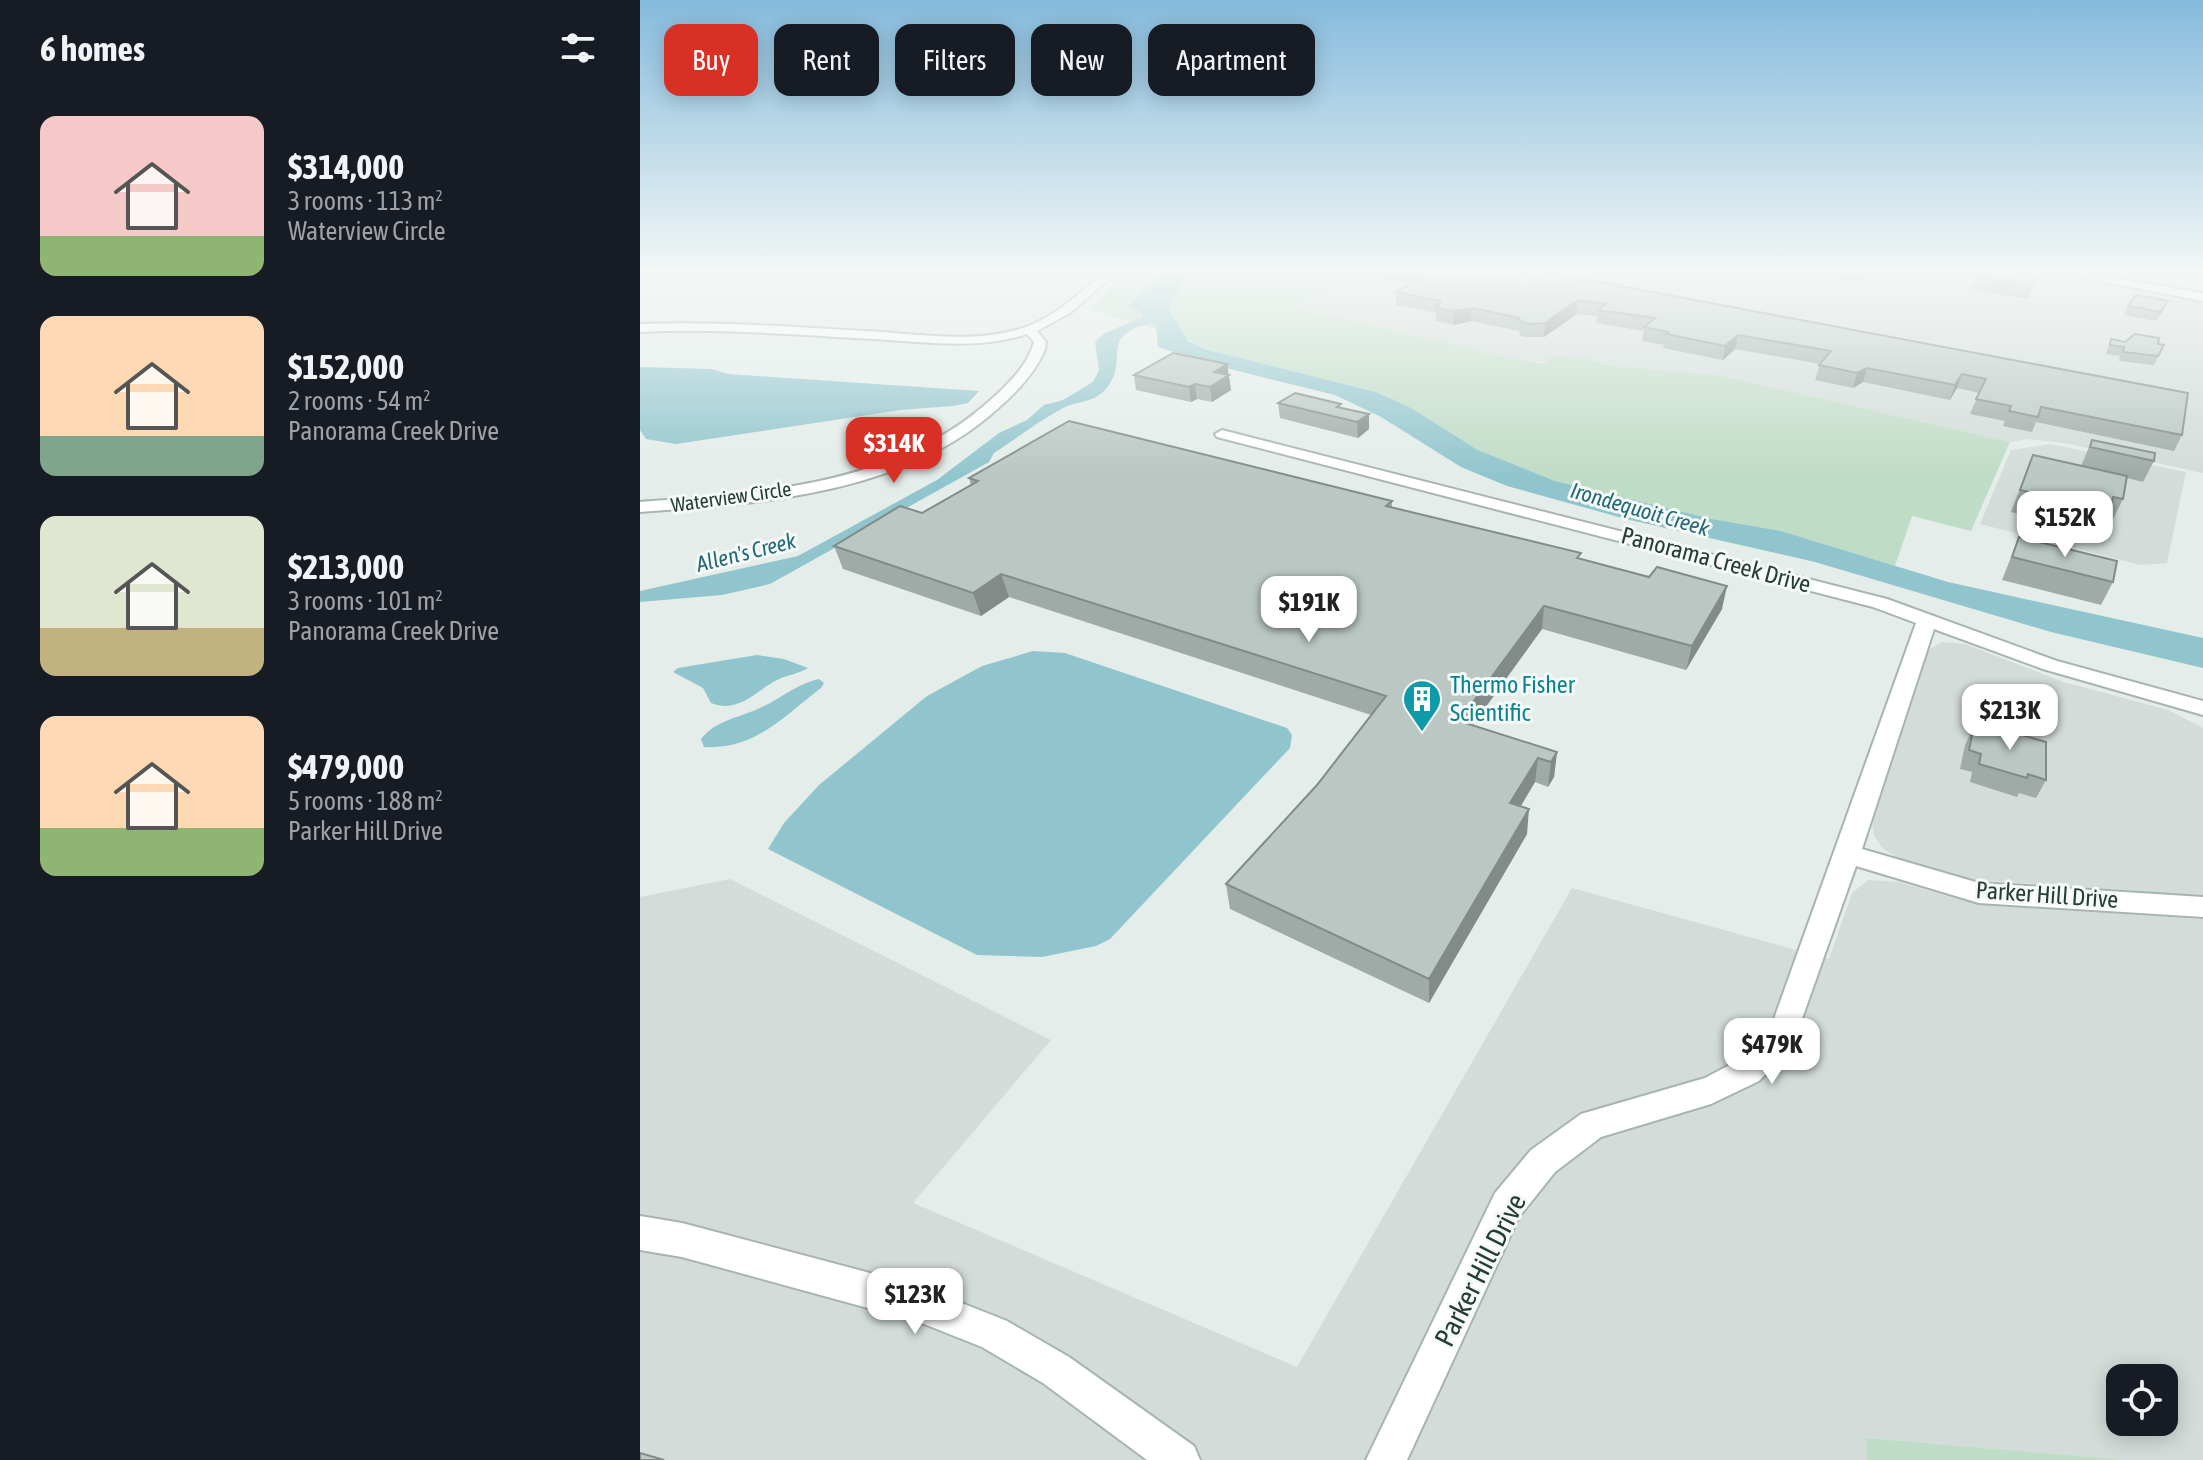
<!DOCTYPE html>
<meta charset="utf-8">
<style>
body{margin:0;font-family:"Asap Condensed",sans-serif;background:#20242c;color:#f1f3f6;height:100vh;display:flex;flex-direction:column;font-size:30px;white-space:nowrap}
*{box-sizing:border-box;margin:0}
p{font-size:26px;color:#9ea1a6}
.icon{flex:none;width:44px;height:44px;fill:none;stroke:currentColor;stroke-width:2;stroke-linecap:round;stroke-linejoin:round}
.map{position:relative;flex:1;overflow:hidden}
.panel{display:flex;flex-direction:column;background:#171b24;width:640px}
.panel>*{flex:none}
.guide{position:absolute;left:24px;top:24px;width:760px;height:72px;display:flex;gap:16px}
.tools{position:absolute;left:1466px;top:1364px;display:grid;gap:16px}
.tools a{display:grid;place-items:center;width:72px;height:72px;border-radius:16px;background:#171b24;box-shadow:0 4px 20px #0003;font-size:40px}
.price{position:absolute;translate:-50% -68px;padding:0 18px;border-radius:16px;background:#fff;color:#222;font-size:26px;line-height:52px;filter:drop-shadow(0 2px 4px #0008)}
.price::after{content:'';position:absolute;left:50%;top:48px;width:24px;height:18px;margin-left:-12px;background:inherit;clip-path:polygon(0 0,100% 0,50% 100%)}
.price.active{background:#d93025;color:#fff}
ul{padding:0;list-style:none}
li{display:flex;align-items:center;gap:24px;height:200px;padding:0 40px}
li span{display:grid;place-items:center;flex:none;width:224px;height:160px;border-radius:16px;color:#555}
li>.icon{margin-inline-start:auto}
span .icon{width:96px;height:96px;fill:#fffc;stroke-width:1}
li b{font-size:34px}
h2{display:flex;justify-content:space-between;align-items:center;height:96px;padding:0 40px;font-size:34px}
.chip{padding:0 28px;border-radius:16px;background:#171b24;box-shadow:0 4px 20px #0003;font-size:28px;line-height:72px}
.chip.active{background:#d93025;color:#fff}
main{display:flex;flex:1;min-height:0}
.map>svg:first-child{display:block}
.built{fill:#d3dcd8;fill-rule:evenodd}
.green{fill:#bfdcc6}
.water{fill:#91c5cd}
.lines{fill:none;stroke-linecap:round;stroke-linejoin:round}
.street-casing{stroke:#a7b5b0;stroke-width:4}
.secondary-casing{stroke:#a3b7b0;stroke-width:4}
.street{fill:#fff;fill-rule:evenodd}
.secondary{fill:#fff;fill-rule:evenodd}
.wall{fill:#a0aba7}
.shaded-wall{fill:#828b88}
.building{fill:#bac7c2;stroke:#828b88;stroke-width:2}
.labels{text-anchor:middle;stroke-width:6;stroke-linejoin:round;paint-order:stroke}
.far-street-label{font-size:20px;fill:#253d36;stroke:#f5f9f7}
.far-water-label{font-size:22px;font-style:italic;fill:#236975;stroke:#f5f9f7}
.street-label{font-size:24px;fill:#253d36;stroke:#f5f9f7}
.culture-label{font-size:24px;fill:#0d838f;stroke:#f5f9f7;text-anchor:start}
.near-street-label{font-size:28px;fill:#253d36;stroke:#f5f9f7}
</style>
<main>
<section class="panel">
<h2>6 homes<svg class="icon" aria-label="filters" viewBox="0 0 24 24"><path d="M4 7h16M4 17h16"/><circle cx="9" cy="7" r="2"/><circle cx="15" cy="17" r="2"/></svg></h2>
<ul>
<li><span style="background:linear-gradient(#f6c9c9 75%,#8fb573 0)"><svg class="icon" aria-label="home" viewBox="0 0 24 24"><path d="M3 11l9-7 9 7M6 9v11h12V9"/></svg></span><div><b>$314,000</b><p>3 rooms · 113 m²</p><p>Waterview Circle</p></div></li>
<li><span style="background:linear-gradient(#ffd9b3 75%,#7fa58c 0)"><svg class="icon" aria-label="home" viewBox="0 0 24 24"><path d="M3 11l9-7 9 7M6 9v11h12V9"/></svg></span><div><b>$152,000</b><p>2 rooms · 54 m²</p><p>Panorama Creek Drive</p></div></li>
<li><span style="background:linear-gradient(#dfe7d0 70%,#c2b280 0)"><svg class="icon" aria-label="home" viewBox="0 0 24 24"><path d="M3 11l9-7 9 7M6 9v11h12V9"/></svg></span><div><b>$213,000</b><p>3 rooms · 101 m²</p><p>Panorama Creek Drive</p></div></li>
<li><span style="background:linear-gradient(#ffd9b3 70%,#8fb573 0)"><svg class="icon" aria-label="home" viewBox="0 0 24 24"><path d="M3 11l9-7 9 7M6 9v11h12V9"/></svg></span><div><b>$479,000</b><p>5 rooms · 188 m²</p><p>Parker Hill Drive</p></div></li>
</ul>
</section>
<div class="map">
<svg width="1563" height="1460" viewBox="0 0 1563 1460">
<rect width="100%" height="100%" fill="#e4ede9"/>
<g class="built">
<polygon points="670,272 1394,272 1563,302 1563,473 1429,444 1390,439 1370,442 1078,375 974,366 943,358 894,363 650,307 688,289 688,275"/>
<polygon points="1410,444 1546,472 1527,563 1500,565 1340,524 1371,450"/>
<polygon points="1302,642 1325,644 1424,682 1528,710 1563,728 1563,896 1324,879 1262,860 1243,849 1234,835 1232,823 1288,650"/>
<path d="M90,879L411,1040L273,1203L657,1367L932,888L1189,959L1212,893L1228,880L1258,882L1337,904L1563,919V1460H1486L1226,1438L1227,1460H0V897ZM1480,1378H1524V1422H1480Z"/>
</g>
<g class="green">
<polygon points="481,272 670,272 688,275 688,289 651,307 894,363 905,363 913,356 943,358 974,366 1078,375 1370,442 1331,531 1272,516 1255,566 1141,531 1072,519 915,481 838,450 771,408 736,392 564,349 545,337 452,310"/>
<polygon points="1226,1438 1486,1460 1227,1460"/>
</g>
<g class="water">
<path d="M521,272H555L543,282L529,310L548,341L564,349L736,392L771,408L838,450L915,481L1072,519L1141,531L1308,582L1563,638V668L1411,632L1175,562L986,519L867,486L821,467L741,417L695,395L582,367L518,347L516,325L511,323C454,337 494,362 463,392C451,403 437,401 423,408C399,421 377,438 354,453L349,462L130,584L82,595L0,602V591L158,556L297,480L359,433L387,420L404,405L423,400L453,382L459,370L455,342L463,334L502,317V312L489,307Z"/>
<polygon points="0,367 71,369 89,374 339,391 328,403 313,406 260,410 36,444 6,439 0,430"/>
<polygon points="393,651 425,653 647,728 652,735 650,748 470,939 456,946 402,957 337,955 128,849 144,823 179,785 287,696 342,666"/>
<path d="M117,655L144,659L168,668C158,674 147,675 137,680C115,691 99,714 71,703L63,688L33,672L38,668Z"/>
<path d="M179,679L184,683L181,688C143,717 115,750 64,747L61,739C77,719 100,718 122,707C142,698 156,684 179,679Z"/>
</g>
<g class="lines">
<defs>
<g id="street">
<path d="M466,272H477L430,313L397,331L406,342L405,349C397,370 381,387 365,402C270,494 125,503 0,512V502C123,493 261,485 355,396C371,381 388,364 394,342L387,334C338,350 284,342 234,339C156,335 78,328 0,332V324C76,321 151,327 227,331C280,334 341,345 391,325C420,313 442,290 466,272Z"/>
<polygon points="582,430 1247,599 1417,661 1563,701 1563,715 1403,669 1294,629 1222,849 1339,883 1563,897 1563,917 1339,903 1216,866 1152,1047 1119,1081 1071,1104 961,1137 915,1172 879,1217 767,1460 726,1460 855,1193 891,1150 941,1114 1065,1078 1097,1061 1130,1030 1276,623 1233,607 577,437 575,434"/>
<polygon points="0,1216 42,1223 279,1286 367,1321 429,1357 554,1446 560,1460 507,1460 403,1383 342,1347 279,1322 42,1257 0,1250"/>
</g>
<polygon id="secondary" points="1415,272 1439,272 1563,293 1563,301"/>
</defs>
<use href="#street" class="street-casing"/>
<use href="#secondary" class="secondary-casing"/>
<use href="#street" class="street"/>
<use href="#secondary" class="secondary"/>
</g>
<g class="wall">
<polygon points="707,272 915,272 915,274 1548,393 1542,435 1534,451 1396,422 1392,432 1363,426 1365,421 1330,414 1339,393 1317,388 1310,400 1223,382 1213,388 1175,380 1180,364 1095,349 1083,360 1023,348 1024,345 1002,341 1004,331 956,323 957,316 937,314 904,337 888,337 880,336 879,331 831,321 814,325 796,321 796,313 756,305 756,292 769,284"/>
<polygon points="1157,272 1228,272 1219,282"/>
<polygon points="1398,275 1388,299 1333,290 1337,277"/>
<polygon points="1488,306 1524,310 1516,321 1484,315"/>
<polygon points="1471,339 1485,342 1524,345 1514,365 1479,361 1480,356 1466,354"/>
<polygon points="587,364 591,390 572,402 557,399 551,402 496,390 494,375"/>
<polygon points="638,403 702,408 729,429 718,438 640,418"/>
<polygon points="1452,440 1514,461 1503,482 1487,478 1483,499 1472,521 1466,519 1460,533 1371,512 1393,455 1441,466"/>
<polygon points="329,478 752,501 752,508 940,559 1082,609 1046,670 902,629 833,725 917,752 914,777 908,787 895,782 881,806 887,834 789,1003 590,909 586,884 677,785 731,715 369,597 341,616 203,569 194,546 282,513 331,485"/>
<polygon points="1379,537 1473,582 1461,605 1362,580"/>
<polygon points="1347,725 1406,780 1396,798 1379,793 1377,797 1330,782 1332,772 1320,769 1325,745 1334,726 1345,730"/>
</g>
<g class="shaded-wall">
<polygon points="1221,272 1228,272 1219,282"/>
<polygon points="938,300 937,314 904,337 905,323"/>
<polygon points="832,308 831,321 814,325 814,311"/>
<polygon points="1098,335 1095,349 1083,360 1085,346"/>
<polygon points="587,364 591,390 572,402 570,387 574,372"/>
<polygon points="1227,368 1223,382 1213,388 1217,373"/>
<polygon points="1322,374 1317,388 1310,400 1315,385"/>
<polygon points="555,384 557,399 551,402 549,387"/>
<polygon points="729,414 729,429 718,438 717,422"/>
<polygon points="361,574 369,597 341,616 333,593"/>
<polygon points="1087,586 1082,609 1046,670 1052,646"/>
<polygon points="904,606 902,629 818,745 819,721"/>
<polygon points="917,752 914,777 908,787 911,762"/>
<polygon points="898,758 895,782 868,827 870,803"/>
<polygon points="889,809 887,834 789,1003 789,979"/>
</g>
<g class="building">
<polygon points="769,272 914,272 911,273 1548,393 1542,435 1401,407 1398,417 1369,411 1371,406 1336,399 1346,379 1322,374 1315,385 1227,368 1217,373 1179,365 1191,351 1098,335 1085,346 1026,334 1028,332 1004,327 1015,318 958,310 966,304 938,300 905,323 889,324 881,322 879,318 832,308 814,311 796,308 801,301 756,292 782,278 769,276 775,273"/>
<polygon points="1341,272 1375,272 1398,275 1393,286 1337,277"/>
<polygon points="1496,295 1528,301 1520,312 1488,306"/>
<polygon points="1495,334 1519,338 1518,344 1524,345 1518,356 1483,352 1484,347 1470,345 1471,339 1485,342"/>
<polygon points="533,353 587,364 574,372 589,375 570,387 555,384 549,387 494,375"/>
<polygon points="655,393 701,404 697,407 729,414 717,422 638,403"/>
<polygon points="429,421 752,501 746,506 941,553 937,558 1009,577 1017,567 1087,586 1052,646 904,606 819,721 917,752 911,762 898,758 870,803 889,809 789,979 586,884 677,785 746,696 361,574 333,593 194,546 260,506 282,513 338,481 329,478"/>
<polygon points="1452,440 1515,453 1514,461 1450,447"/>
<polygon points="1393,455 1487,476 1483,499 1473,497 1470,511 1380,490"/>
<polygon points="1379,537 1477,561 1473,582 1372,557"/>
<polygon points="1347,725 1406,742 1406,780 1388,774 1387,778 1339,764 1341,754 1329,750 1334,726 1346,730"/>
<polygon points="0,1453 24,1460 0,1460"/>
</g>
<linearGradient id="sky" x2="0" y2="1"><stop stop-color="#85bbdd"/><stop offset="0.57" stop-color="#f3f7f5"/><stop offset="1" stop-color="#f3f7f5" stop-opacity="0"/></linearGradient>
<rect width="1563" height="476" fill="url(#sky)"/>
<defs>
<symbol id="building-pin" viewBox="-11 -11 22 30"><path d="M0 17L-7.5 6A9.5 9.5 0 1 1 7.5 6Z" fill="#0f9aa8" stroke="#f5f9f7"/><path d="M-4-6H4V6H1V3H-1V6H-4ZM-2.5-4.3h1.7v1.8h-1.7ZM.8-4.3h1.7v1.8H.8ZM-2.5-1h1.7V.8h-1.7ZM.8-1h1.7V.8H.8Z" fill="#fff"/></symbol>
</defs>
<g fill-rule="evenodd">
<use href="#building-pin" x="760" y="677" width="44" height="60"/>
</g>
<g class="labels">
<g class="far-street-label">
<text transform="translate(91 497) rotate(-8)" y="7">Waterview Circle</text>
</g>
<g class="far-water-label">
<text transform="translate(1000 509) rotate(16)" y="8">Irondequoit Creek</text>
<text transform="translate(106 552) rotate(-14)" y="8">Allen's Creek</text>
</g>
<g class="street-label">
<text transform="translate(1076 560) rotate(15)" y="8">Panorama Creek Drive</text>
<text transform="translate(1407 895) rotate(4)" y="8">Parker Hill Drive</text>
</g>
<g class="culture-label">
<text x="810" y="693">Thermo Fisher<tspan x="810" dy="28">Scientific</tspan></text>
</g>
<g class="near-street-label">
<text transform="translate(840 1270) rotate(-63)" y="10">Parker Hill Drive</text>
</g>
</g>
</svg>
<div class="tools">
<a><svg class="icon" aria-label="locate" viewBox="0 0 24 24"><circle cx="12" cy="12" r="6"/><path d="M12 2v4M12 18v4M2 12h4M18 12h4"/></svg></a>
</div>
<b class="price active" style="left:254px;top:485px">$314K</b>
<b class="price" style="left:1425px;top:559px">$152K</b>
<b class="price" style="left:669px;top:644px">$191K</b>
<b class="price" style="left:1370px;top:752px">$213K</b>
<b class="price" style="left:1132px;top:1086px">$479K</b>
<b class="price" style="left:275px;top:1336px">$123K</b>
<div class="guide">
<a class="chip active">Buy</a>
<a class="chip">Rent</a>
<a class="chip">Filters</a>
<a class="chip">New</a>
<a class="chip">Apartment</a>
</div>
</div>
</main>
